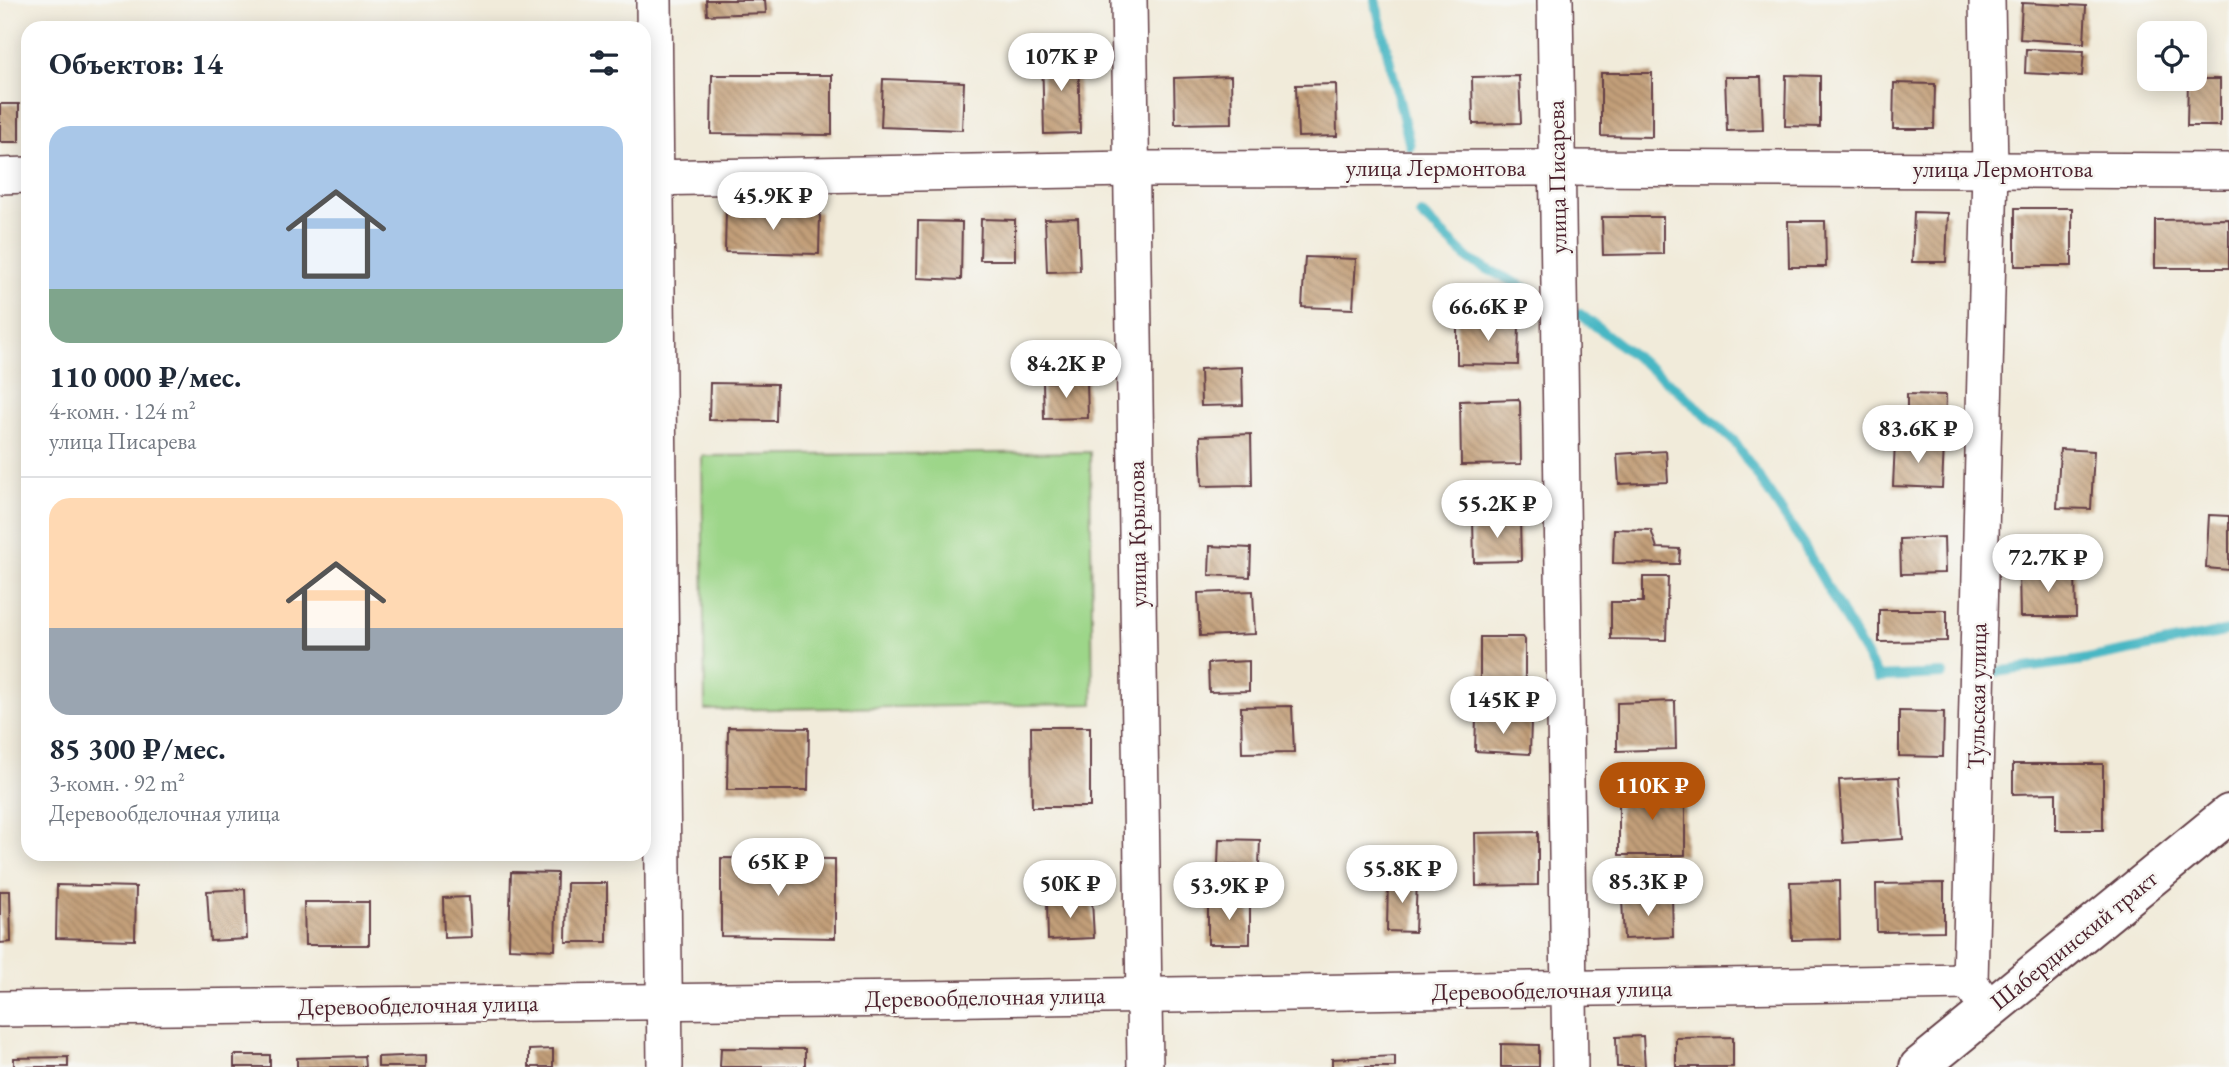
<!DOCTYPE html>
<html lang="ru">
<meta charset="utf-8">
<style>
body{margin:0;font-family:"EB Garamond",serif;background:#f6f6f7;color:#1f2937;height:100vh;display:flex;flex-direction:column;font-size:26px;white-space:nowrap}
*{box-sizing:border-box;margin:0}
p{font-size:23px;color:#747a83}
.icon{flex:none;width:38px;height:38px;fill:none;stroke:currentColor;stroke-width:2;stroke-linecap:round;stroke-linejoin:round}
.map{position:relative;flex:1;overflow:hidden}
.drawer{position:absolute;left:21px;top:21px;width:630px;height:840px;display:flex;flex-direction:column;background:#fff;border-radius:21px;box-shadow:0 4px 18px #0003}
.drawer>*{flex:none}
.tools{position:absolute;left:2137px;top:21px;display:grid;gap:14px}
.tools a{display:grid;place-items:center;width:70px;height:70px;border-radius:14px;background:#fff;box-shadow:0 4px 18px #0003;font-size:35px}
.price{position:absolute;translate:-50% -60px;padding:0 16px;border-radius:24px;background:#fff;color:#222;font-size:23px;line-height:46px;filter:drop-shadow(0 2px 4px #0008)}
.price::after{content:'';position:absolute;left:50%;top:42px;width:21px;height:16px;margin-left:-10px;background:inherit;clip-path:polygon(0 0,100% 0,50% 100%)}
.price.selected{background:#b45309;color:#fff}
ul{padding:0;list-style:none}
li{display:grid;align-content:center;gap:14px;height:371px;padding:0 28px}
li+li{border-top:2px solid #e0e1e3}
li span{display:grid;place-items:center;height:217px;border-radius:21px;color:#555}
li>.icon{margin-inline-start:auto}
span .icon{width:126px;height:126px;fill:#fffc;stroke-width:1}
li b{font-size:30px}
h2{display:flex;justify-content:space-between;align-items:center;height:84px;padding:0 28px;font-size:30px}
.map>svg:first-child{display:block}
.grass{fill:#9dd689;stroke:#747a5a;stroke-width:2}
.lines{fill:none;stroke-linecap:round;stroke-linejoin:round}
.stream{stroke:#49b7c4;stroke-width:10}
.building{fill:url(#building-back-hatch)}
.street-casing{stroke:#633e45;stroke-width:38}
.secondary-casing{stroke:#633e45;stroke-width:42}
.street{stroke:#fff;stroke-width:35}
.secondary{stroke:#fff;stroke-width:38}
.labels{text-anchor:middle;stroke-width:5;stroke-linejoin:round;paint-order:stroke}
.street-label{font-size:24px;fill:#4a1f2b;stroke:#f6f6f2}
</style>
<div class="map">
<svg width="2229" height="1067" viewBox="0 0 2229 1067">
<defs>
<pattern id="building-back-hatch" width="6" height="6" patternUnits="userSpaceOnUse" patternTransform="scale(1.75)"><rect width="6" height="6" fill="#c29f79"/><path d="M-1 5l2 2M0 0l6 6M5-1l2 2" fill="none" stroke="#a08163"/></pattern>
</defs>
<rect width="100%" height="100%" fill="#f6f6f2"/>
<filter id="ink" filterUnits="userSpaceOnUse"><feTurbulence type="fractalNoise" baseFrequency=".0143" numOctaves="2"/><feDisplacementMap in="SourceGraphic" scale="14" xChannelSelector="R" yChannelSelector="G"/><feConvolveMatrix kernelMatrix="1 2 1 2 8 2 1 2 1" color-interpolation-filters="sRGB"/></filter>
<filter id="wash" filterUnits="userSpaceOnUse"><feTurbulence type="fractalNoise" baseFrequency=".00686" numOctaves="4" result="noise"/><feDisplacementMap in="SourceGraphic" scale="28" xChannelSelector="R" yChannelSelector="G"/><feGaussianBlur stdDeviation="1.57" result="paint"/><feColorMatrix in="noise" values="0 0 0 0 0 0 0 0 0 0 0 0 0 0 0 0 0 1.4 0 .05"/><feComposite in="paint" operator="in"/></filter>
<g filter="url(#wash)">
<rect width="100%" height="100%" fill="#f1ebda"/>
<polygon class="grass" points="1090,452 1093,704 705,710 702,456"/>
<g class="lines">
<g class="stream">
<polyline points="1375,0 1410,146"/>
<polyline points="1421,214 1471,261 1536,293"/>
<polyline points="1580,314 1677,389 1735,442 1800,539 1878,677 1943,674"/>
<polyline points="1981,674 2077,661 2229,631"/>
</g>
</g>
<g id="blocks">
<g class="building">
<polygon points="706,0 765,0 766,13 707,15"/>
<polygon points="2022,3 2086,6 2084,43 2020,39"/>
<polygon points="2026,49 2084,51 2082,76 2025,73"/>
<polygon points="1078,52 1080,133 1044,134 1042,53"/>
<polygon points="1601,73 1652,73 1652,137 1601,136"/>
<polygon points="712,75 832,75 832,135 711,134"/>
<polygon points="1786,75 1820,76 1820,127 1785,126"/>
<polygon points="1231,76 1232,123 1175,124 1174,78"/>
<polygon points="1519,76 1521,123 1473,124 1472,77"/>
<polygon points="1725,77 1761,77 1763,130 1727,131"/>
<polygon points="883,79 964,82 962,130 881,127"/>
<polygon points="2188,79 2220,79 2220,126 2187,126"/>
<polygon points="1894,83 1935,84 1934,129 1893,129"/>
<polygon points="1336,84 1337,136 1298,137 1296,85"/>
<rect x="0" y="104" width="19" height="38"/>
<rect x="2015" y="208" width="57" height="58"/>
<polygon points="726,210 820,212 819,254 725,252"/>
<polygon points="1914,212 1948,213 1946,262 1912,262"/>
<polygon points="1602,217 1663,217 1663,254 1603,255"/>
<polygon points="1078,218 1080,271 1047,272 1045,219"/>
<polygon points="981,219 1015,220 1015,260 980,260"/>
<polygon points="2229,219 2229,268 2155,268 2155,220"/>
<polygon points="918,221 962,222 961,280 917,278"/>
<polygon points="1788,221 1825,221 1826,267 1789,267"/>
<polygon points="1305,257 1356,259 1353,309 1302,307"/>
<polygon points="1457,321 1519,322 1518,365 1457,364"/>
<polygon points="1242,367 1243,405 1201,406 1200,369"/>
<polygon points="1087,381 1088,418 1044,419 1043,382"/>
<polygon points="710,383 777,384 776,421 709,420"/>
<polygon points="1907,394 1946,395 1945,428 1907,427"/>
<polygon points="1518,399 1520,402 1521,464 1461,465 1460,401"/>
<polygon points="1251,434 1252,485 1202,486 1200,436"/>
<polygon points="1895,442 1944,444 1942,488 1893,486"/>
<polygon points="2060,449 2094,451 2091,509 2057,508"/>
<polygon points="1666,451 1668,482 1619,484 1617,454"/>
<polygon points="2209,515 2229,516 2229,570 2206,568"/>
<polygon points="1473,519 1520,519 1521,561 1474,562"/>
<polygon points="1614,529 1651,530 1657,548 1680,549 1679,564 1613,563"/>
<polygon points="1944,537 1945,573 1901,574 1900,539"/>
<polygon points="1210,546 1251,548 1250,577 1209,575"/>
<polygon points="2075,571 2076,617 2020,617 2019,572"/>
<polygon points="1643,577 1668,577 1666,640 1611,639 1611,602 1643,602"/>
<polygon points="1253,591 1255,634 1200,636 1198,593"/>
<polygon points="1879,610 1947,610 1947,641 1879,642"/>
<polygon points="1480,637 1523,637 1525,640 1525,697 1480,697"/>
<polygon points="1249,661 1249,691 1209,692 1208,663"/>
<polygon points="1675,701 1676,749 1617,751 1617,703"/>
<polygon points="1292,706 1294,752 1242,753 1241,707"/>
<polygon points="1899,711 1944,712 1943,757 1899,756"/>
<polygon points="1476,717 1531,720 1530,754 1475,751"/>
<polygon points="728,727 809,728 808,790 727,790"/>
<polygon points="1031,727 1090,727 1090,807 1032,807"/>
<polygon points="2013,764 2103,764 2103,830 2056,830 2056,793 2013,794"/>
<polygon points="1899,777 1903,839 1843,843 1839,780"/>
<rect x="1619" y="788" width="66" height="67"/>
<polygon points="1538,832 1538,885 1476,886 1475,833"/>
<polygon points="1219,839 1260,840 1259,866 1218,865"/>
<polygon points="721,858 835,859 835,938 721,936"/>
<polygon points="511,872 557,873 555,950 509,948"/>
<polygon points="1388,878 1417,879 1415,932 1387,931"/>
<polygon points="1839,881 1840,939 1792,940 1790,882"/>
<polygon points="567,883 607,883 607,942 566,942"/>
<polygon points="1944,883 1944,931 1877,932 1876,884"/>
<polygon points="57,885 136,887 135,940 56,938"/>
<polygon points="245,889 247,939 210,941 207,891"/>
<polygon points="0,891 10,891 11,942 0,943"/>
<polygon points="469,897 471,937 444,938 443,898"/>
<polygon points="1672,897 1673,937 1624,939 1622,899"/>
<polygon points="1092,900 1094,938 1048,940 1047,902"/>
<rect x="1208" y="900" width="42" height="44"/>
<polygon points="304,902 369,902 369,945 305,945"/>
<polygon points="1643,1036 1645,1067 1617,1067 1616,1037"/>
<polygon points="1733,1037 1733,1067 1676,1067 1676,1038"/>
<polygon points="1501,1044 1539,1045 1539,1067 1501,1067"/>
<polygon points="721,1048 805,1049 805,1067 720,1067"/>
<polygon points="553,1049 553,1067 529,1067 529,1050"/>
<rect x="234" y="1055" width="36" height="12"/>
<polygon points="426,1055 426,1067 378,1067 378,1057"/>
<polygon points="364,1056 365,1067 297,1067 297,1058"/>
<polygon points="1395,1056 1395,1067 1332,1067 1332,1059"/>
<polygon points="68,1057 68,1067 14,1067 14,1058"/>
</g>
</g>
</g>
<g filter="url(#ink)">
<use href="#blocks" fill-opacity="0" stroke="#633e45" stroke-width="2"/>
<g class="lines">
<defs>
<g id="street">
<polyline points="654,0 665,1067"/>
<polyline points="1129,0 1145,1067"/>
<polyline points="1555,0 1570,1067"/>
<polyline points="0,176 28,175"/>
<polyline points="644,178 1131,169 1556,168 2229,171"/>
<polyline points="1982,1000 1970,982 1990,169 1987,0"/>
<path d="M0,1009C657,1003 1313,995 1970,982"/>
</g>
<polyline id="secondary" points="1919,1067 2229,814"/>
</defs>
<use href="#street" class="street-casing"/>
<use href="#secondary" class="secondary-casing"/>
<use href="#street" class="street"/>
<use href="#secondary" class="secondary"/>
</g>
</g>
<g class="labels">
<g class="street-label">
<text x="1436" y="176">улица Лермонтова</text>
<text x="2003" y="177">улица Лермонтова</text>
<text transform="translate(1557 177) rotate(-91)" y="8">улица Писарева</text>
<text transform="translate(1137 534) rotate(-91)" y="8">улица Крылова</text>
<text transform="translate(1977 696) rotate(-89)" y="8">Тульская улица</text>
<text transform="translate(2074 940) rotate(-39)" y="8">Шабердинский тракт</text>
<text transform="translate(1552 990) rotate(-1)" y="8">Деревообделочная улица</text>
<text transform="translate(985 997) rotate(-1)" y="8">Деревообделочная улица</text>
<text transform="translate(418 1005) rotate(-1)" y="8">Деревообделочная улица</text>
</g>
</g>
</svg>
<div class="tools">
<a><svg class="icon" aria-label="locate" viewBox="0 0 24 24"><circle cx="12" cy="12" r="6"/><path d="M12 2v4M12 18v4M2 12h4M18 12h4"/></svg></a>
</div>
<b class="price" style="left:1061px;top:93px">107K ₽</b>
<b class="price" style="left:773px;top:232px">45.9K ₽</b>
<b class="price" style="left:1488px;top:343px">66.6K ₽</b>
<b class="price" style="left:1066px;top:400px">84.2K ₽</b>
<b class="price" style="left:1918px;top:465px">83.6K ₽</b>
<b class="price" style="left:1497px;top:540px">55.2K ₽</b>
<b class="price" style="left:2048px;top:594px">72.7K ₽</b>
<b class="price" style="left:1503px;top:736px">145K ₽</b>
<b class="price selected" style="left:1652px;top:822px">110K ₽</b>
<b class="price" style="left:778px;top:898px">65K ₽</b>
<b class="price" style="left:1402px;top:905px">55.8K ₽</b>
<b class="price" style="left:1648px;top:918px">85.3K ₽</b>
<b class="price" style="left:1070px;top:920px">50K ₽</b>
<b class="price" style="left:1229px;top:922px">53.9K ₽</b>
<section class="drawer">
<h2>Объектов: 14<svg class="icon" aria-label="filters" viewBox="0 0 24 24"><path d="M4 7h16M4 17h16"/><circle cx="9" cy="7" r="2"/><circle cx="15" cy="17" r="2"/></svg></h2>
<ul>
<li><span style="background:linear-gradient(#a9c7e8 75%,#7fa58c 0)"><svg class="icon" aria-label="home" viewBox="0 0 24 24"><path d="M3 11l9-7 9 7M6 9v11h12V9"/></svg></span><div><b>110 000 ₽/мес.</b><p>4-комн. · 124 m²</p><p>улица Писарева</p></div></li>
<li><span style="background:linear-gradient(#ffd9b3 60%,#9aa5b1 0)"><svg class="icon" aria-label="home" viewBox="0 0 24 24"><path d="M3 11l9-7 9 7M6 9v11h12V9"/></svg></span><div><b>85 300 ₽/мес.</b><p>3-комн. · 92 m²</p><p>Деревообделочная улица</p></div></li>
</ul>
</section>
</div>
